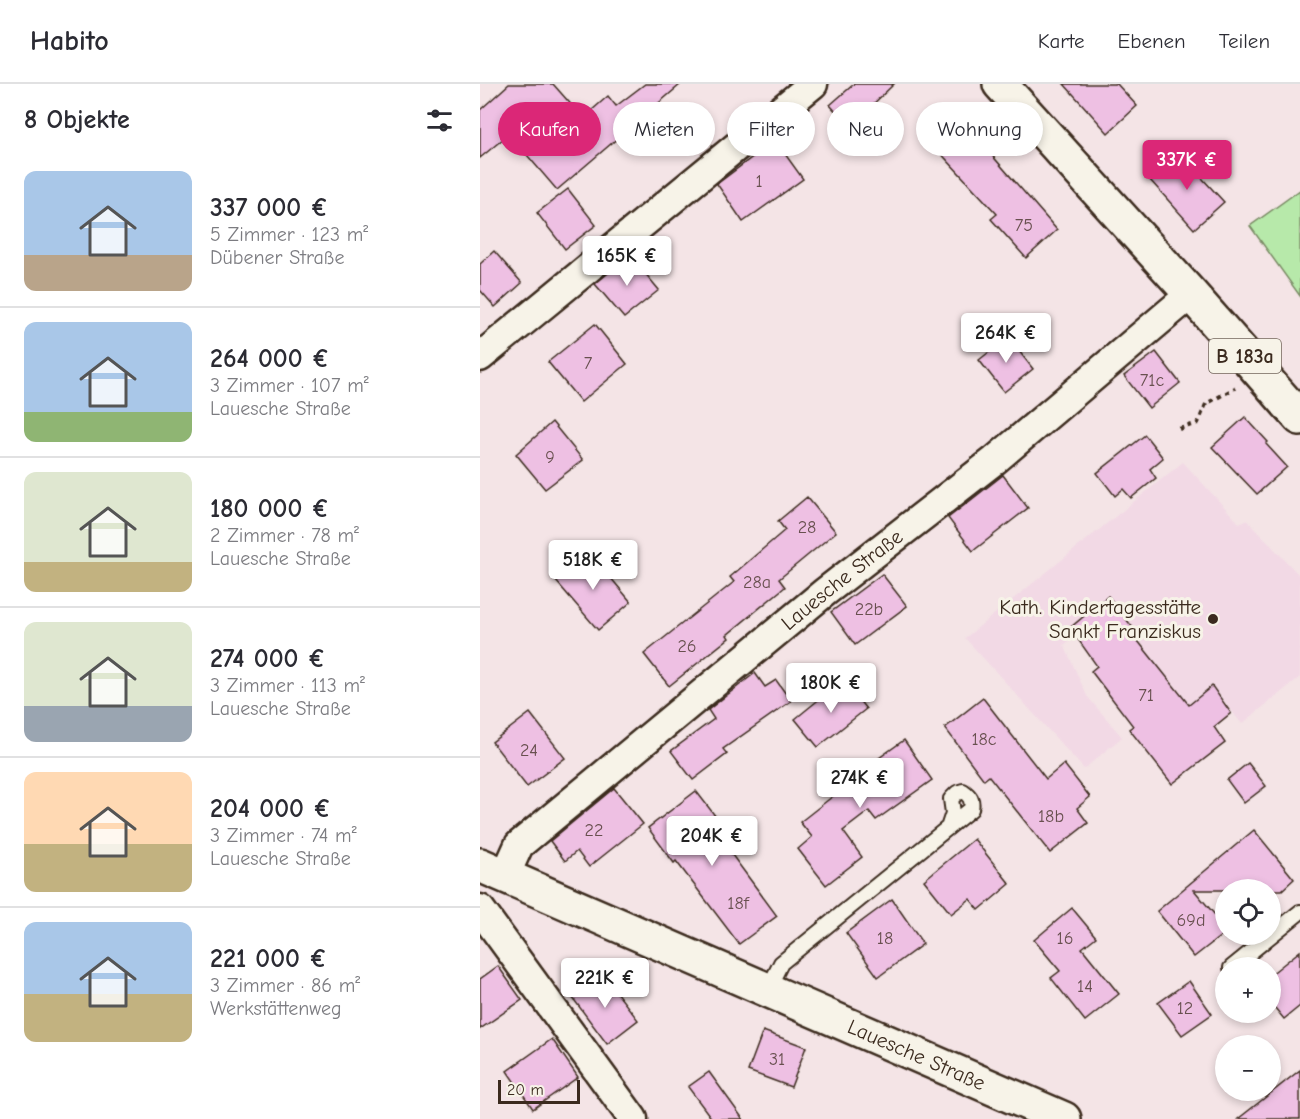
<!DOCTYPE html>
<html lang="de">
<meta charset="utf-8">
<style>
body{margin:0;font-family:"Comic Neue",sans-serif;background:#f2f2f3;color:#2b2b33;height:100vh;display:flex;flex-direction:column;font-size:22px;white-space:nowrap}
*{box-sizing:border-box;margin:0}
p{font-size:20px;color:#7c7c81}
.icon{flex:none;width:33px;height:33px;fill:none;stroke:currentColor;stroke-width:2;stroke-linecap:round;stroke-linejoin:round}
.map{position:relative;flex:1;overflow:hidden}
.sheet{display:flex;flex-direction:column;background:#fff;width:480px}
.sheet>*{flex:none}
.guide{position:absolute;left:18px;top:18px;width:570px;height:54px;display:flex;gap:12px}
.controls{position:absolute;left:735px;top:795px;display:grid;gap:12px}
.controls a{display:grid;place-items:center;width:66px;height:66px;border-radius:50%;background:#fff;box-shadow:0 3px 9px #0003;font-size:30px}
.scale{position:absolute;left:18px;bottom:15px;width:82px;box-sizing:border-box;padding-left:6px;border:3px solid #3b2a1e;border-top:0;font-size:16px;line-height:21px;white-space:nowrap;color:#3b2a1e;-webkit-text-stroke:4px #f7f3e8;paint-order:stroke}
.price{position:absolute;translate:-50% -51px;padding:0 14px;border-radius:6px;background:#fff;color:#222;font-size:20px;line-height:39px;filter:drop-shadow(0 2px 3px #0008)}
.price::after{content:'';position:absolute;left:50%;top:36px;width:18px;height:14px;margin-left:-9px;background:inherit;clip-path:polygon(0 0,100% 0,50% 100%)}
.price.on{background:#db2777;color:#fff}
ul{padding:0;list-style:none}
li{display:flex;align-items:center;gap:18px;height:150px;padding:0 24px}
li+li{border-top:2px solid #e1e1e2}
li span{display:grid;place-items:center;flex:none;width:168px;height:120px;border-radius:12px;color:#555}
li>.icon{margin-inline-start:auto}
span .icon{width:72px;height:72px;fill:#fffc;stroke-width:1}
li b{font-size:26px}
h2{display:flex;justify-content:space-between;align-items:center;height:72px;padding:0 24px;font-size:26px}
.tag{padding:0 21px;border-radius:27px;background:#fff;box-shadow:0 3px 9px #0003;font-size:21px;line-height:54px}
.tag.on{background:#db2777;color:#fff}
header{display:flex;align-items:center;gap:36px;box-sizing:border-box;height:84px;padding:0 30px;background:#fff;border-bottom:2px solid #e1e1e2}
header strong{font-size:28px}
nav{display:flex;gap:33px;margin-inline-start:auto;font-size:21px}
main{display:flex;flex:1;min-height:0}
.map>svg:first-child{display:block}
.built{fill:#f2d9e5}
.green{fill:#b7e9aa;stroke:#798a64;stroke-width:1.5}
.building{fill:#eec0e3;stroke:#3b2a1e;stroke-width:1.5}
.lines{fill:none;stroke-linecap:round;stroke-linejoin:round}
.lane-casing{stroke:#3b2a1e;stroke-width:18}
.street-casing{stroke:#3b2a1e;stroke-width:33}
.secondary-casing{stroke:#3b2a1e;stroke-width:38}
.primary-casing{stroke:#3b2a1e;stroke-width:38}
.path{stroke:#3b2a1e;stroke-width:4;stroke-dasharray:4.5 4.5;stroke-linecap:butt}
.lane{stroke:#f7f3e8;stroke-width:14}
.street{stroke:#f7f3e8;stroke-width:28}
.secondary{stroke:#f7f3e8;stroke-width:33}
.primary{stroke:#f7f3e8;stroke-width:33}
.poi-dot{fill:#3b2a1e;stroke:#f7f3e8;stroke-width:2}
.labels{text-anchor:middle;stroke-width:6;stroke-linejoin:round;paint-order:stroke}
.number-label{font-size:18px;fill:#68504f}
.shield{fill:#f7f3e8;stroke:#73665b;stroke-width:1.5}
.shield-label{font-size:20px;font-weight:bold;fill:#3b2a1e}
.street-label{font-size:21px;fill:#3b2a1e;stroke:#f7f3e8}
.poi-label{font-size:21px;fill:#3b2a1e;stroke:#f7f3e8;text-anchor:end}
</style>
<header>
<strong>Habito</strong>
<nav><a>Karte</a><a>Ebenen</a><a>Teilen</a></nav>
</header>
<main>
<section class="sheet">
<h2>8 Objekte<svg class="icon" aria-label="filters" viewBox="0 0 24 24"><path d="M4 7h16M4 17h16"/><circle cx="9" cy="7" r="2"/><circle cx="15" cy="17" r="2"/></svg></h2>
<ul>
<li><span style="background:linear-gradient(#a9c7e8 70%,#b9a48a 0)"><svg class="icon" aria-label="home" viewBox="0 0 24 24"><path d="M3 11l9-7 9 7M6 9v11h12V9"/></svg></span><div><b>337 000 €</b><p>5 Zimmer · 123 m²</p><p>Dübener Straße</p></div></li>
<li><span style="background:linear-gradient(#a9c7e8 75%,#8fb573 0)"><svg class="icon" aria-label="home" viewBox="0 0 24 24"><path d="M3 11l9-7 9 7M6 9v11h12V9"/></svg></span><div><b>264 000 €</b><p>3 Zimmer · 107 m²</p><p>Lauesche Straße</p></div></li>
<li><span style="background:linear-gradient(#dfe7d0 75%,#c2b280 0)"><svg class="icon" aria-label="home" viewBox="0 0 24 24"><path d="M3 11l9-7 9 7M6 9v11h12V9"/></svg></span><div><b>180 000 €</b><p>2 Zimmer · 78 m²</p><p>Lauesche Straße</p></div></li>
<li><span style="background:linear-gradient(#dfe7d0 70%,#9aa5b1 0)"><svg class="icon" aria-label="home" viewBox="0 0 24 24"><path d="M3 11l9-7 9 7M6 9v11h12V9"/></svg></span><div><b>274 000 €</b><p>3 Zimmer · 113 m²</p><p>Lauesche Straße</p></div></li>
<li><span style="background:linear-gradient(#ffd9b3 60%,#c2b280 0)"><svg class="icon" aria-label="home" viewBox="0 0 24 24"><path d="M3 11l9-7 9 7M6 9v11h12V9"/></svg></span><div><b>204 000 €</b><p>3 Zimmer · 74 m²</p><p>Lauesche Straße</p></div></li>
<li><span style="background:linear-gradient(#a9c7e8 60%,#c2b280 0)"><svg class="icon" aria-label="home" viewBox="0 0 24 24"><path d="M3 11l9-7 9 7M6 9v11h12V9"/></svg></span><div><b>221 000 €</b><p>3 Zimmer · 86 m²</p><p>Werkstättenweg</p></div></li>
</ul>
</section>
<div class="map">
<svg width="820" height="1035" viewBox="0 0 820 1035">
<rect width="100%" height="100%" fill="#f4e4e6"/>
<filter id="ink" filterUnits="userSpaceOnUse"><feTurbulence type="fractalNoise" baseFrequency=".0167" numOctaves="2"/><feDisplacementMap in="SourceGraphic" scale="12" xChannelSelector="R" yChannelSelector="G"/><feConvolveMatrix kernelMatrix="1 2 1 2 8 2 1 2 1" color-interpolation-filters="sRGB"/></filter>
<g filter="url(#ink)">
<polygon class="built" points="703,378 759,439 767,436 820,492 820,593 762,640 732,602 709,621 654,552 657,549 635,521 584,561 607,612 642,653 604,685 485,554"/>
<polygon class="green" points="820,106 820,212 770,142"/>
<g class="building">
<polygon points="29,0 73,0 103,34 128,12 136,22 165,0 201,0 77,106 29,50 0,74 0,26"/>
<polygon points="374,0 414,0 386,27 401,43 384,59 350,21"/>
<polygon points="584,0 637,0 657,22 628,49"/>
<polygon points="483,38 577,146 546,174 511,135 517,130 455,63"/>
<polygon points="295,56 323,95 263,138 237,100"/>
<polygon points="699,69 744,118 714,145 670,96"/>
<polygon points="88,105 116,141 85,165 57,129"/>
<polygon points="14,167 42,199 15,223 0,206 0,180"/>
<polygon points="150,171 179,206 144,234 115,200"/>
<polygon points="115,240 147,280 101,318 68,278"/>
<polygon points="528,253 553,285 524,308 499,276"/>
<polygon points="676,268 700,299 669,324 644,292"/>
<polygon points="765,333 788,358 786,360 807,383 777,410 732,363"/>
<polygon points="72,338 103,376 65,405 36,370"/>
<polygon points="665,351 683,374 670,385 676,394 651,414 643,405 635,412 617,389"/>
<polygon points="523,391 548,424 493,467 468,434"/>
<polygon points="327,413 356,448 299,495 305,503 247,551 249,554 189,602 164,570 254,498 250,493 305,446 298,437"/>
<polygon points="109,468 151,518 118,546 76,497"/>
<polygon points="402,490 427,522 375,561 351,528"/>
<polygon points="628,512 657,549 654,552 709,621 732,602 751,629 734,643 745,659 692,700 649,645 653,642 611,587 617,582 590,544"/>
<polygon points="275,589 285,603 296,596 311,617 243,665 247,670 213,696 191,667 234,635 228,626"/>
<polygon points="363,596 386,625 338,663 315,635"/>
<polygon points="503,614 566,695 584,680 610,713 597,724 608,739 570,769 509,692 504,696 465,644"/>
<polygon points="50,629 85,674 47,703 12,658"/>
<polygon points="424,656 452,696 396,736 389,727 363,747 382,773 346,801 318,765 332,753 320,738 376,694 374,692"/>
<polygon points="768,679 786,702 764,719 747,696"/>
<polygon points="134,704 163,740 109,783 97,767 85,777 70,757"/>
<polygon points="216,707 243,742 235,748 297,832 259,860 196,777 194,779 168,744"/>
<polygon points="774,746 814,795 802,806 714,806 746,844 746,848 714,873 677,827"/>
<polygon points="494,755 530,800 499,826 490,815 471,830 444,796"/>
<polygon points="412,815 443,860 398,893 366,849"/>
<polygon points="592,824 616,853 602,864 639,910 605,937 571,894 580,887 554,856"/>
<polygon points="820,867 820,922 804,935 790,918 790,891"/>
<polygon points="18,882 42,916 0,945 0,895"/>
<polygon points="122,890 158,936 127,960 92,913"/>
<polygon points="709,897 732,930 702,951 678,919"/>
<polygon points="283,947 326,963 311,1003 268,987"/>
<polygon points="72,955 98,993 53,1025 27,987"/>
<polygon points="820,986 820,1035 758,1035"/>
<polygon points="229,988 263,1035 232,1035 208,1003"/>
</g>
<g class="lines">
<defs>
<g id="lane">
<polyline points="751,884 820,828"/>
<path d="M287,907L301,879L491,725C493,716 490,712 483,707L477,709L471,715L473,729L469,741"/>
</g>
<g id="street">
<polyline points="0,273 333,0"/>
<path id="s1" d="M25,792L39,761L345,508L515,376L711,210"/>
<polyline points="0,825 153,1035"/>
</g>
<g id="secondary">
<path id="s2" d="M0,781L584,1035"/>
</g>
<polyline id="primary" points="520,0 711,210 820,334"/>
</defs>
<use href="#lane" class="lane-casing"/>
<use href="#street" class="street-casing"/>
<use href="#secondary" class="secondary-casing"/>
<use href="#primary" class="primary-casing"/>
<polyline class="path" points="699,345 718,339 726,320 755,304"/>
<use href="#lane" class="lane"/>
<use href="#street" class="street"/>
<use href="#secondary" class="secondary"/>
<use href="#primary" class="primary"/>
</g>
</g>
<circle class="poi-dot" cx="733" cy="535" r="6"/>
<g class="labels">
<g class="number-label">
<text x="279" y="103">1</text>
<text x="544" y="147">75</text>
<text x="108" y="285">7</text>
<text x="672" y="302">71c</text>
<text x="70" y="379">9</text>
<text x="327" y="449">28</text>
<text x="277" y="504">28a</text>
<text x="389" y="531">22b</text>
<text x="207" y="568">26</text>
<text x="666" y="617">71</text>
<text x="504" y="661">18c</text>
<text x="49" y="672">24</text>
<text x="571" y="738">18b</text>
<text x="114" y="752">22</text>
<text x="258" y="825">18f</text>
<text x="711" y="842">69d</text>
<text x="405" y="860">18</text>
<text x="585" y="860">16</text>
<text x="605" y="908">14</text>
<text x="705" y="930">12</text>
<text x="297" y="981">31</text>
</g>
<rect class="shield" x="729" y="255" width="72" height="34" rx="4.5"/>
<g class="shield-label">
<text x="765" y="279">B 183a</text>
</g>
<g class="street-label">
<text dy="7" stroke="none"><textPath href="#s1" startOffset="452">Lauesche Straße</textPath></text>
<text dy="7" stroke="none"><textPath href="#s2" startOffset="476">Lauesche Straße</textPath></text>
</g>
<g class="poi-label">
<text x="721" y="530">Kath. Kindertagesstätte<tspan x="721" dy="24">Sankt Franziskus</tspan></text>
</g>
</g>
</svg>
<div class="controls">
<a><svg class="icon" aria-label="locate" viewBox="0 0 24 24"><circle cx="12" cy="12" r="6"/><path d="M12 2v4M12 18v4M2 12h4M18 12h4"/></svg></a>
<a>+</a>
<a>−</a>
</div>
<div class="scale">20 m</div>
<b class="price on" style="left:707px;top:107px">337K €</b>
<b class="price" style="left:147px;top:203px">165K €</b>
<b class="price" style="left:526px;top:280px">264K €</b>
<b class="price" style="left:113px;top:507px">518K €</b>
<b class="price" style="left:351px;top:630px">180K €</b>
<b class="price" style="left:380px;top:725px">274K €</b>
<b class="price" style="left:232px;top:783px">204K €</b>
<b class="price" style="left:125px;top:925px">221K €</b>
<div class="guide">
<a class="tag on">Kaufen</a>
<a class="tag">Mieten</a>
<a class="tag">Filter</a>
<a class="tag">Neu</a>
<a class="tag">Wohnung</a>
</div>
</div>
</main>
